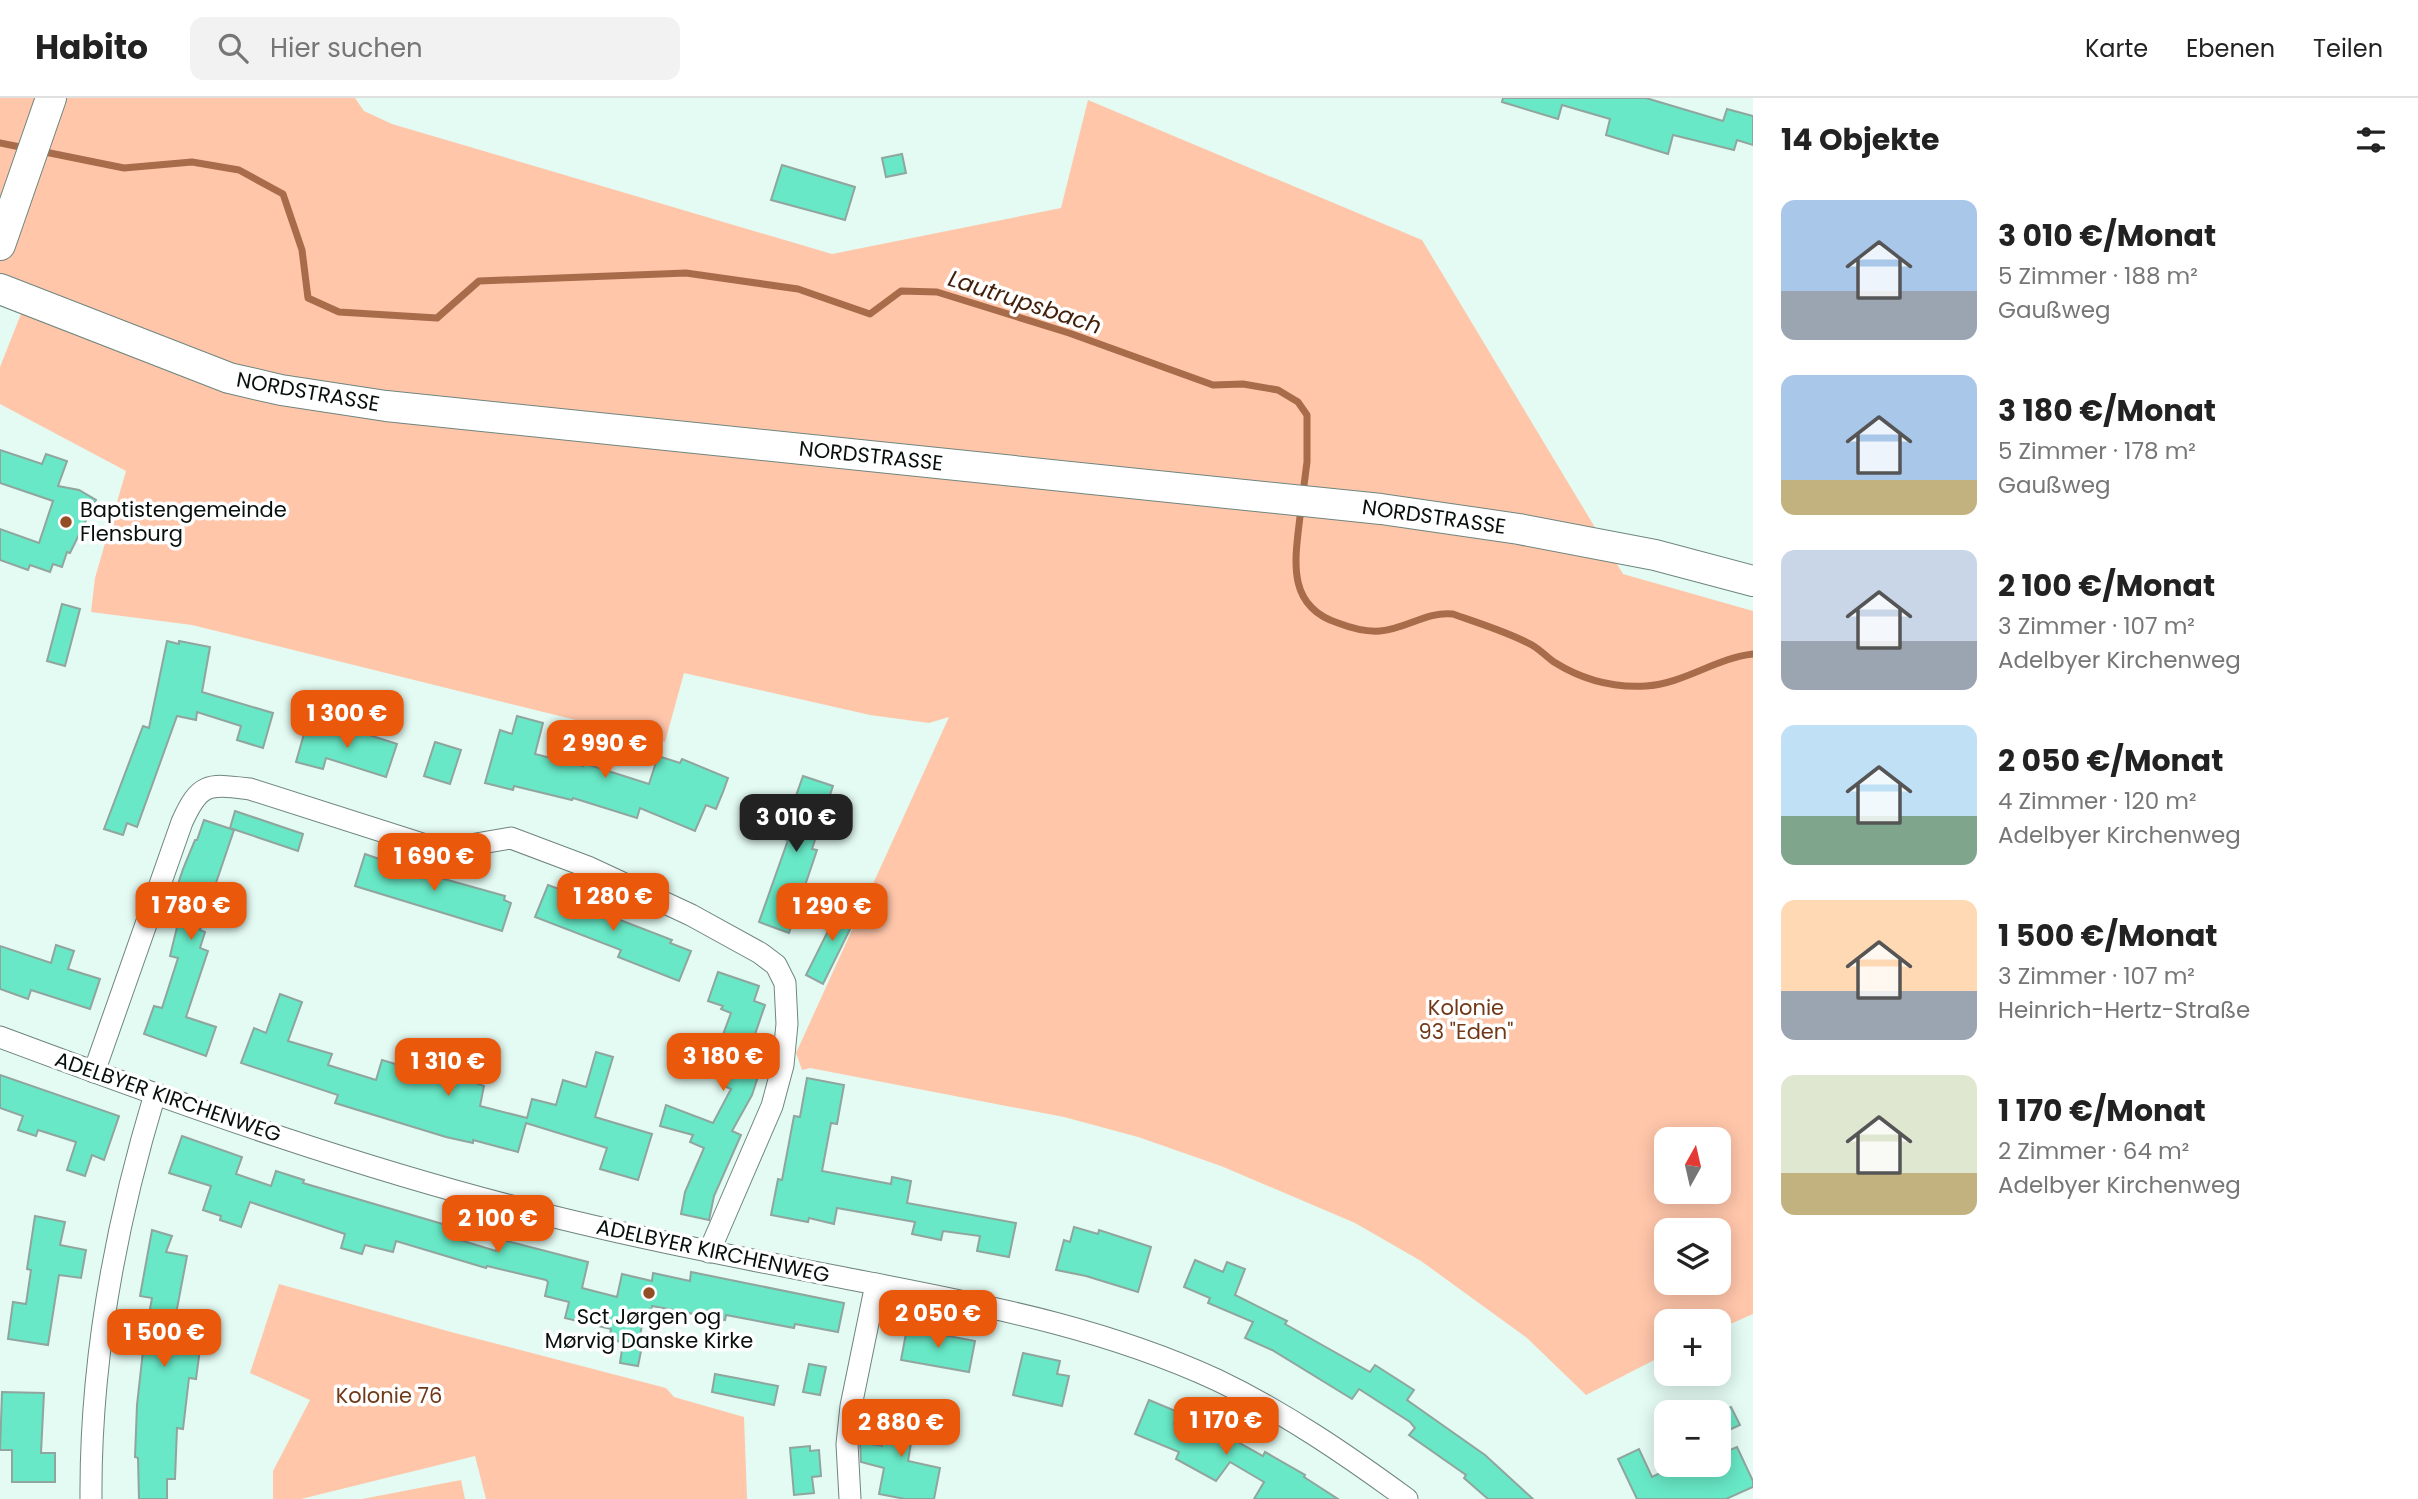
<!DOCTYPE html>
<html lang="de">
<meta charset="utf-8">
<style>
body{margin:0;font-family:Poppins,sans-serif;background:#f2f2f2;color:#222;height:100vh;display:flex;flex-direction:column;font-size:26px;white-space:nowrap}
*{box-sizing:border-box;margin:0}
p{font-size:23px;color:#767676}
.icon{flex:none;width:38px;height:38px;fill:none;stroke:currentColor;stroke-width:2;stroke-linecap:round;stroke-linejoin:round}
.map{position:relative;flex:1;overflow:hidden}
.panel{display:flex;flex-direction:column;background:#fff;width:665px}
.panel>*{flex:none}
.needle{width:46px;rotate:8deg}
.tools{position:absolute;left:1654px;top:1029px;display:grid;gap:14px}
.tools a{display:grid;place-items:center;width:77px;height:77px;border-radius:14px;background:#fff;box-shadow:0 4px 18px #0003;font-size:35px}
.price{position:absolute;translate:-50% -60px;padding:0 16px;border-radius:14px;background:#ea580c;color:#fff;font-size:23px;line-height:46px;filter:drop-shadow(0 2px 4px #0008)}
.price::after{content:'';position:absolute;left:50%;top:42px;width:21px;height:16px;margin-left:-10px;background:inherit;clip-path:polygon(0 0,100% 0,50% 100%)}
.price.on{background:#222;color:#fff}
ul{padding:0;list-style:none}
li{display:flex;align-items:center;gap:21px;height:175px;padding:0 28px}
li span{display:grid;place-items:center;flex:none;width:196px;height:140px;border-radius:14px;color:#555}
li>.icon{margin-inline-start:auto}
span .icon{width:84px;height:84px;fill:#fffc;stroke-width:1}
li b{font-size:30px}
h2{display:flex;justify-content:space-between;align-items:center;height:84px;padding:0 28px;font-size:30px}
header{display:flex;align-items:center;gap:42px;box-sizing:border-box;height:98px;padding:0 35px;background:#fff;border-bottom:2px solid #e0e0e0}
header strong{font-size:33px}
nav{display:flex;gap:38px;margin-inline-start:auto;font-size:24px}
.search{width:490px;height:63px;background:#f2f2f2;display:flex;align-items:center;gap:18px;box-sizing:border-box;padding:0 24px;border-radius:14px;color:#767676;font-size:26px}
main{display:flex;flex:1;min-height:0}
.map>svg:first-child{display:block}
.green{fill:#ffc6aa;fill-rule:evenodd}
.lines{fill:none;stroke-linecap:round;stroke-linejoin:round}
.stream{stroke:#a86c4b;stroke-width:7}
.building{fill:#68e8c6;stroke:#8fa59e;stroke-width:2}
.minor-casing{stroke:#6f857e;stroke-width:23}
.secondary-casing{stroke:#6f857e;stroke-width:32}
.minor{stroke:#fff;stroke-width:21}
.secondary{stroke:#fff;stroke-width:30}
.poi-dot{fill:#944e26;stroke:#fff;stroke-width:2.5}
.labels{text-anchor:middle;stroke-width:7;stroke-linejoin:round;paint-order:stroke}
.street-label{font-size:21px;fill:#08100d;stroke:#fff}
.poi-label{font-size:21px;fill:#08100d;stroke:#fff;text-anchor:start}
.park-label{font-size:21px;fill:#723918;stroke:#fff}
.water-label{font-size:23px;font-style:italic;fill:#411e0a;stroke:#fff}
</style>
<header>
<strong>Habito</strong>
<div class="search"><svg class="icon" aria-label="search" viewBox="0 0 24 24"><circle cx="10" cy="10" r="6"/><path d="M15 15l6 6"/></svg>Hier suchen</div>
<nav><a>Karte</a><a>Ebenen</a><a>Teilen</a></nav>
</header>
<main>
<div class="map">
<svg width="1753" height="1401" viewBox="0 0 1753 1401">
<rect width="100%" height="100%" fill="#e3fbf3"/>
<g class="green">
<path d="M0,0H355L364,13L392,26L832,156L1061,110L1088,2L1422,142L1623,476L1753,513V1216L1719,1231L1718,1223H1666V1256L1586,1297L1527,1240L1421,1163L1355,1125L1221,1068L1138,1039L1064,1019L810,970L802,972L796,955L949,619L929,625L870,617L684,575L665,644L192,527L91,514L95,480L126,373L0,306V269L30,193L0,182ZM1666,1041H1718V1094H1666ZM1666,1132H1718V1185H1666Z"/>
<polygon points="279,1186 451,1234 666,1290 674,1299 744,1319 747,1401 486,1401 475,1358 301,1401 273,1401 273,1373 310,1302 250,1275"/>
<polygon points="461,1382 465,1401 362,1401"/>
</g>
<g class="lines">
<g class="stream">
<polyline points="0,45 25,50"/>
<polyline points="40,53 124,70 192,64 239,72 283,96 302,152 308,200 339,214 437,220 479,183 686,175 798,191 870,216 901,193 937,194 1069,235 1213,287 1243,286 1278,292 1298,304 1307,317 1307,364 1303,395"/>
<path d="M1301,410C1296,457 1283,507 1338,525C1351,530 1366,534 1380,533C1406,531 1427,513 1453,516C1478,525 1505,533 1528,545C1538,549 1545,558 1554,564C1581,581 1613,590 1646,588C1683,586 1716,560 1753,556"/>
</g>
</g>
<g class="building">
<polygon points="1503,0 1646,0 1723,23 1727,11 1753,18 1753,47 1737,42 1734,52 1673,37 1668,56 1606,37 1610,21 1562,7 1558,21 1502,4"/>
<polygon points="902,56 906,75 886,79 882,60"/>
<polygon points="782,67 855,89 845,122 771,102"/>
<polygon points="0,352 42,366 46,356 67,363 58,388 79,392 96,402 70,455 67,454 62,469 53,466 50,474 30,467 28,472 0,462 0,431 39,445 53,403 0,385"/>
<polygon points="62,506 80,511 65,568 47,563"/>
<polygon points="167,543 179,546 179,543 210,549 202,594 273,615 263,650 237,642 241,628 197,614 196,622 177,618 137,729 127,725 123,737 104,731 143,628 149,630"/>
<polygon points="517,618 543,625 535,656 583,668 583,665 649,686 658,658 680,665 682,661 728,680 723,694 716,711 706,707 695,733 640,710 637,720 573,700 572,702 514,688 513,692 485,685 500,632 512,636"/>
<polygon points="338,627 397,646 386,679 326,660 323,671 296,664 306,629 335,637"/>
<polygon points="435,644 461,652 450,686 424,678"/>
<polygon points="803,678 833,688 812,751 817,752 789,835 759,824 788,742 781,740"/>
<polygon points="235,713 303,736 298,753 230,730"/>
<polygon points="204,722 234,732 200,832 205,834 200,850 208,853 186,919 216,929 206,958 144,936 154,908 162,910 178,860 170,858 178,825 171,823 174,814 169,813 183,771 195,742 197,742"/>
<polygon points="365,756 405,770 505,798 504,802 511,805 502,833 355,788"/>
<polygon points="548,787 589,802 588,805 608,813 607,817 672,842 670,845 691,853 679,883 618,859 621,852 535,819"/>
<polygon points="842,805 859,813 823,886 806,877"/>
<polygon points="56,847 74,853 68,871 100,881 90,911 31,892 28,901 0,891 0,848 51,865"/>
<polygon points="718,874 759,888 754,903 765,907 750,951 765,957 752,997 732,1033 741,1037 714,1098 709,1122 681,1116 685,1094 704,1050 690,1044 693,1037 660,1028 666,1007 713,1025 731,991 724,988 728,979 711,969 731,915 721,911 723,908 708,903"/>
<polygon points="280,896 302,904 288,943 332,956 328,967 376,982 382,962 453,983 454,981 476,985 484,988 480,1008 527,1020 532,1001 556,1007 563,982 586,989 596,954 613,959 595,1019 652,1036 638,1082 600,1071 607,1050 526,1025 518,1054 473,1042 473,1045 446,1039 335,1005 338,997 241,965 254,930 266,935"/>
<polygon points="0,977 119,1018 104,1062 92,1057 85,1078 67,1072 76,1044 38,1032 36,1038 18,1032 23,1018 0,1010"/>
<polygon points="807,980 844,987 837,1026 831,1025 822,1073 891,1086 892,1079 911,1083 907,1105 1016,1125 1009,1159 977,1153 980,1138 943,1133 941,1142 912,1136 915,1124 837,1110 834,1126 809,1120 808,1124 771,1117 778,1081 782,1082 794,1018 800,1019"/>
<polygon points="182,1038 242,1059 236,1076 271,1088 276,1073 304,1082 303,1085 463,1132 460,1142 496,1153 499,1141 588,1164 582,1190 617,1199 622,1176 652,1183 653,1175 690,1183 691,1174 844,1205 838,1234 795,1226 794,1230 726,1217 725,1222 652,1208 651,1214 645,1213 638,1247 642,1248 638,1268 620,1265 623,1245 633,1247 609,1241 611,1231 565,1220 569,1204 545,1198 548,1184 546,1182 487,1168 486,1170 396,1143 393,1154 365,1147 362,1156 341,1150 345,1136 250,1104 241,1129 220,1122 221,1118 203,1112 211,1088 169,1075"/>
<polygon points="35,1118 65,1124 60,1147 86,1152 81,1180 59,1177 48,1247 8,1241 13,1204 26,1206 31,1172 27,1171"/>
<polygon points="1074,1129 1098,1136 1099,1132 1151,1149 1138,1194 1086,1178 1056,1172 1064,1142 1070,1144"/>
<polygon points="152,1132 172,1138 166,1154 187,1158 176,1216 204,1221 196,1281 189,1280 183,1331 177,1330 175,1381 167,1381 167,1401 139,1401 138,1360 135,1359 137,1307 144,1244 152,1200 140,1198"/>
<polygon points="1195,1162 1223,1174 1227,1164 1245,1171 1235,1197 1287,1223 1285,1226 1370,1274 1375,1267 1414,1292 1407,1302 1485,1357 1533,1401 1488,1401 1464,1380 1466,1377 1409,1337 1415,1330 1410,1324 1359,1291 1352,1301 1272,1252 1245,1240 1253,1224 1208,1205 1210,1200 1184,1189"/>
<polygon points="907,1230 975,1243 969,1274 901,1262"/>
<polygon points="1023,1255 1060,1263 1057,1276 1069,1278 1062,1308 1013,1297"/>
<polygon points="809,1266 826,1269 820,1297 803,1294"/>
<polygon points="715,1276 778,1288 774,1307 712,1294"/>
<polygon points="2,1294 44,1295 41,1355 55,1355 55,1384 12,1384 12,1352 0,1352"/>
<polygon points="1149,1302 1178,1314 1174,1326 1208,1339 1213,1330 1263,1358 1265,1354 1305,1377 1304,1379 1338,1401 1254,1401 1264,1384 1230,1364 1216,1383 1176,1361 1179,1354 1135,1336"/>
<polygon points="890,1305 917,1310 908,1363 940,1370 934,1401 905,1401 879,1396 884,1370 861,1364 860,1344 882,1348"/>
<polygon points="1731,1309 1740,1327 1718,1337 1718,1315"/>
<polygon points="810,1348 810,1353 819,1352 821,1378 812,1379 814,1395 794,1397 790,1350"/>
<polygon points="1737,1349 1753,1383 1753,1389 1726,1401 1637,1401 1618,1361 1639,1351 1652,1379 1677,1367 1718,1367 1718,1357"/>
</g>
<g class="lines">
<defs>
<g id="minor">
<path d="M0,939C185,1008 371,1075 563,1121C670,1147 778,1167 886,1188C999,1210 1111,1233 1217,1282C1284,1314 1347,1357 1407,1401"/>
<path d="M94,974L182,724C200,684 208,686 250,691L441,752L511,740L588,769L691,817L760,855L776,867L785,885L787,926L783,967L772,1008L709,1154"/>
<path d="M91,1401C90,1262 115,1128 155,996"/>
<polyline points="850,1401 847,1346 851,1308 876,1186"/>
</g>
<g id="secondary">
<polyline points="0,147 51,0"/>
<polyline points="0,191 229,280 281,292 386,308 1381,411 1519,431 1655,457 1753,483"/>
</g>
</defs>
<use href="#minor" class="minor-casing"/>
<use href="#secondary" class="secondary-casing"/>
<use href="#minor" class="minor"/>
<use href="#secondary" class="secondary"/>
</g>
<g class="poi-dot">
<circle cx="66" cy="424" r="7"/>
<circle cx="649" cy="1195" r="7"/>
</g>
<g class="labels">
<g class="street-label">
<text transform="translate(308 294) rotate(10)" y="7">NORDSTRASSE</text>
<text transform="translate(871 358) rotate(6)" y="7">NORDSTRASSE</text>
<text transform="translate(1434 419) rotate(8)" y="7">NORDSTRASSE</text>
<text transform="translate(168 999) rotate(19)" y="7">ADELBYER KIRCHENWEG</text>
<text transform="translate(713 1153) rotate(12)" y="7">ADELBYER KIRCHENWEG</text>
</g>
<g class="poi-label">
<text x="80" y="419">Baptistengemeinde<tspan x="80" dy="24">Flensburg</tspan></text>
<text x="649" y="1226" text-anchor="middle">Sct Jørgen og<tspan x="649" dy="24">Mørvig Danske Kirke</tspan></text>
</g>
<g class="park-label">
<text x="1466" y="917">Kolonie<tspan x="1466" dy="24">93 "Eden"</tspan></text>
<text x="389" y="1305">Kolonie 76</text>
</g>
<g class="water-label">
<text transform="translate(1025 204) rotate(18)" y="8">Lautrupsbach</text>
</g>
</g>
</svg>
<div class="tools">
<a><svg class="needle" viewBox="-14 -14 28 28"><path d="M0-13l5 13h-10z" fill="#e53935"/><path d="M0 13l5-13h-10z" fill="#767676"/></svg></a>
<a><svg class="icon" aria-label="layers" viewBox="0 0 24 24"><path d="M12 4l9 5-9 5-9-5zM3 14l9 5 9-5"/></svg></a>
<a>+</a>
<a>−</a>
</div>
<b class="price" style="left:347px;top:652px">1 300 €</b>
<b class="price" style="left:605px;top:682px">2 990 €</b>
<b class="price on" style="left:796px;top:756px">3 010 €</b>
<b class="price" style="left:434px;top:795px">1 690 €</b>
<b class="price" style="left:613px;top:835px">1 280 €</b>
<b class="price" style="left:191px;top:844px">1 780 €</b>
<b class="price" style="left:832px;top:845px">1 290 €</b>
<b class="price" style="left:723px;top:995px">3 180 €</b>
<b class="price" style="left:448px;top:1000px">1 310 €</b>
<b class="price" style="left:498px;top:1157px">2 100 €</b>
<b class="price" style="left:938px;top:1252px">2 050 €</b>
<b class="price" style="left:164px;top:1271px">1 500 €</b>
<b class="price" style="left:1226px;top:1359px">1 170 €</b>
<b class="price" style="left:901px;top:1361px">2 880 €</b>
</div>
<section class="panel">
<h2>14 Objekte<svg class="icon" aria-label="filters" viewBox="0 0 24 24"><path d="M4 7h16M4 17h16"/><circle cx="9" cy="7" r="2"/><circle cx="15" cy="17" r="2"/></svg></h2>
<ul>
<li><span style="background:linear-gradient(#a9c7e8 65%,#9aa5b1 0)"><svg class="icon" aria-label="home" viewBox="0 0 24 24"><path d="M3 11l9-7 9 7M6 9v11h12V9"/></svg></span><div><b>3 010 €/Monat</b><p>5 Zimmer · 188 m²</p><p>Gaußweg</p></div></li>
<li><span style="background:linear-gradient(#a9c7e8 75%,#c2b280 0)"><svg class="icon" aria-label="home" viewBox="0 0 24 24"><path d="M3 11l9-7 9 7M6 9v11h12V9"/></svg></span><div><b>3 180 €/Monat</b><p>5 Zimmer · 178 m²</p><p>Gaußweg</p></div></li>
<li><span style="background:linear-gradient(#c9d6e8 65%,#9aa5b1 0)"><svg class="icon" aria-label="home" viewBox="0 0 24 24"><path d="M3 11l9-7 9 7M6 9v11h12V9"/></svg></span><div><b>2 100 €/Monat</b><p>3 Zimmer · 107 m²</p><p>Adelbyer Kirchenweg</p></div></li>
<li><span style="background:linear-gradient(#bfe0f5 65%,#7fa58c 0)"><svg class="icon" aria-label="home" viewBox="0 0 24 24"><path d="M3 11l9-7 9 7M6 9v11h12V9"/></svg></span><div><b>2 050 €/Monat</b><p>4 Zimmer · 120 m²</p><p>Adelbyer Kirchenweg</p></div></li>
<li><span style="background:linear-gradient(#ffd9b3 65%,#9aa5b1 0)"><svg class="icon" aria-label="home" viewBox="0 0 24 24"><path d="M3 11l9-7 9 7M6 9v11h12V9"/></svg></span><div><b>1 500 €/Monat</b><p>3 Zimmer · 107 m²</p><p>Heinrich-Hertz-Straße</p></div></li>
<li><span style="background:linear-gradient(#dfe7d0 70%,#c2b280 0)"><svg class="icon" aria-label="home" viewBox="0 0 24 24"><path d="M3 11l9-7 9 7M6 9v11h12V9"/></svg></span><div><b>1 170 €/Monat</b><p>2 Zimmer · 64 m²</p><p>Adelbyer Kirchenweg</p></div></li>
</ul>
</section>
</main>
